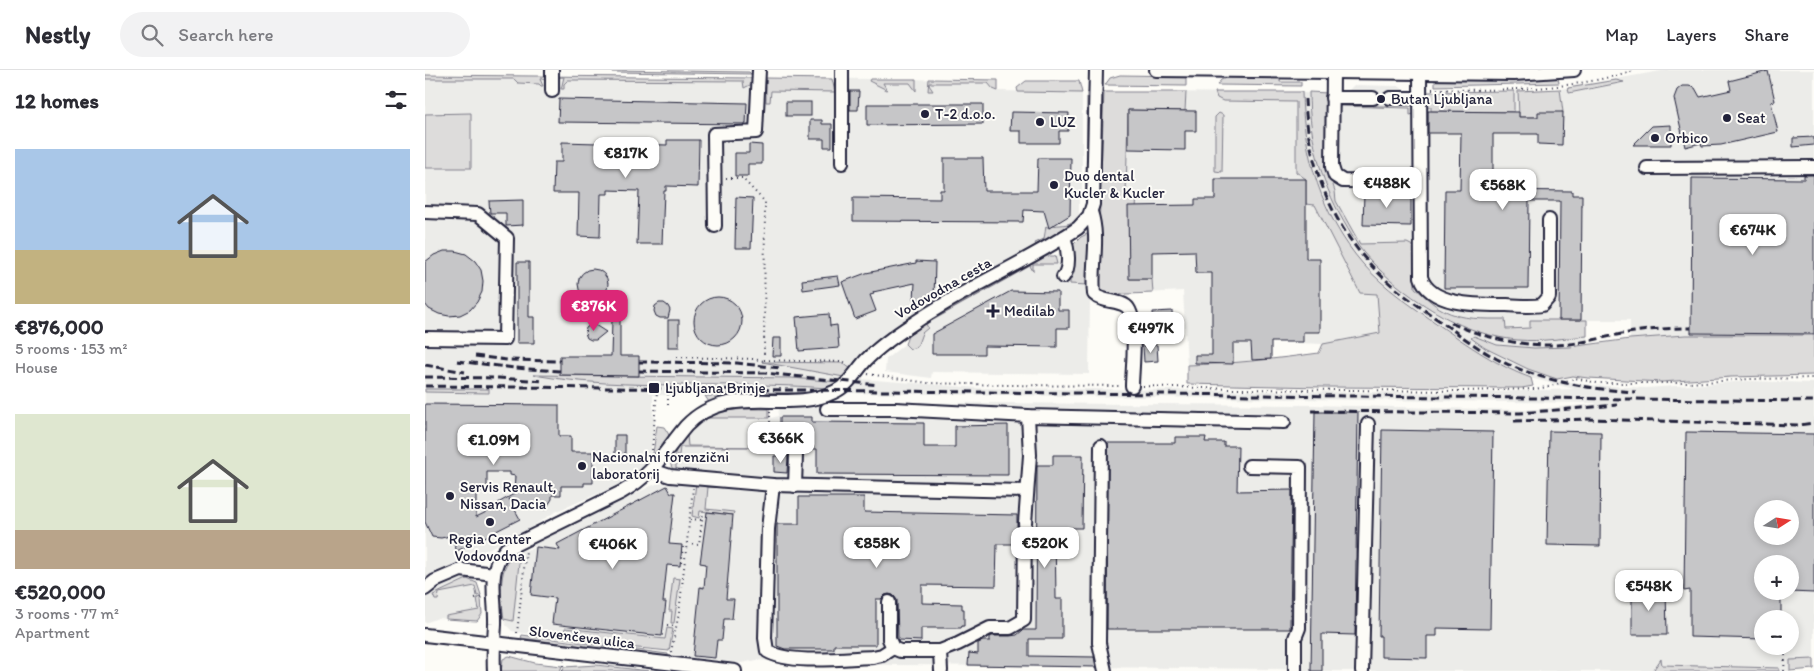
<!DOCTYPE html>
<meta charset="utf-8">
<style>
body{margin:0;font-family:Itim,sans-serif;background:#f2f2f3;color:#2b2b33;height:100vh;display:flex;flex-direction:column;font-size:19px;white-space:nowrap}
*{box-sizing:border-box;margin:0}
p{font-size:16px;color:#7c7c81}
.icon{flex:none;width:28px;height:28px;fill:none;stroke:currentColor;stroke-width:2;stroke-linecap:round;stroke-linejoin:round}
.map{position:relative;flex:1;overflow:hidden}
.drawer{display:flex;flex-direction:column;background:#fff;width:425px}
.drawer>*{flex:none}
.needle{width:32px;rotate:78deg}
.fabs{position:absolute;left:1329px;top:430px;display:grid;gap:10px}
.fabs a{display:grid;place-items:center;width:45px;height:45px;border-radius:50%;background:#fff;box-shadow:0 2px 8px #0003;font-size:25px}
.price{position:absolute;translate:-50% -42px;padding:0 11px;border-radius:10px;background:#fff;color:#222;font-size:16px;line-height:32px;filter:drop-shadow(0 1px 2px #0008)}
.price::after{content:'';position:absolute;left:50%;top:30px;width:15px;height:11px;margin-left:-8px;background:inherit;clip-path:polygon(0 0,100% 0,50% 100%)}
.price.on{background:#db2777;color:#fff}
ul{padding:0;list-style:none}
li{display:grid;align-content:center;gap:10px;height:265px;padding:0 15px}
li span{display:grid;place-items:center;height:155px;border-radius:0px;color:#555}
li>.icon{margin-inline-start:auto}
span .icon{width:90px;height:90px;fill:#fffc;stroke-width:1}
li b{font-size:21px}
h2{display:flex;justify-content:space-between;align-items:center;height:60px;padding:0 15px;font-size:21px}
header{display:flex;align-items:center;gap:30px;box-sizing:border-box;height:70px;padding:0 25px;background:#fff;border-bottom:1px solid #e1e1e2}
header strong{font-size:24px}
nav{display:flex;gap:28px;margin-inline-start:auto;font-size:18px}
.search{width:350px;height:45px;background:#f2f2f3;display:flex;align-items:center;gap:12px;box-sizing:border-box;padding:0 18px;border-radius:28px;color:#7c7c81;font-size:19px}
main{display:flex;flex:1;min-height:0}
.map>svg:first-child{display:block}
.built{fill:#ecece9;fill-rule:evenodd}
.green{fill:#dddcdb;stroke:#807f8b}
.building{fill:#c6c6c8;stroke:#22223b;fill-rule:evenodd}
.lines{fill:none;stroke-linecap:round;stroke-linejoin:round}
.minor-casing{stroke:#22223b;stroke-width:16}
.path{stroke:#22223b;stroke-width:2;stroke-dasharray:1 4;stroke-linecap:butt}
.minor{stroke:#fdfcf7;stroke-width:12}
.rail{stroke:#22223b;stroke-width:3;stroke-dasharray:8 4;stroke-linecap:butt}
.poi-dot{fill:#22223b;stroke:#fdfcf7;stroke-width:2}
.labels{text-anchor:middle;stroke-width:4;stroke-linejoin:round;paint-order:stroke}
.poi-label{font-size:15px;fill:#22223b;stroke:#fdfcf7;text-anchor:start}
.street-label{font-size:15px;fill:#22223b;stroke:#fdfcf7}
</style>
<header>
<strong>Nestly</strong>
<div class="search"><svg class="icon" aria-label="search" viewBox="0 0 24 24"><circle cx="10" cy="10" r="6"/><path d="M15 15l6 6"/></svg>Search here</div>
<nav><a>Map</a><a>Layers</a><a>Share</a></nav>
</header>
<main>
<section class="drawer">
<h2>12 homes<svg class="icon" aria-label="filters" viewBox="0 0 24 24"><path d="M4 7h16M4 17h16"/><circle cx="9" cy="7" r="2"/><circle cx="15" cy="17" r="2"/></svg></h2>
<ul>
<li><span style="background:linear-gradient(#a9c7e8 65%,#c2b280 0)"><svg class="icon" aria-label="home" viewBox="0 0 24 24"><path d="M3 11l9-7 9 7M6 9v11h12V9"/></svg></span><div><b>€876,000</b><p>5 rooms · 153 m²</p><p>House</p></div></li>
<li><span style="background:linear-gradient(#dfe7d0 75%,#b9a48a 0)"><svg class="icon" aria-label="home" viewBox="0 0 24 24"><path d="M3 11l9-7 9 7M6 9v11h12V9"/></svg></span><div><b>€520,000</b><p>3 rooms · 77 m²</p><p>Apartment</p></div></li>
</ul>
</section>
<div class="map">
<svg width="1389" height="601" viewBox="0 0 1389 601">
<rect width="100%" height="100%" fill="#fdfcf7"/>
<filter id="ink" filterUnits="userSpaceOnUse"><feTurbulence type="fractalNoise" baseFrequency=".02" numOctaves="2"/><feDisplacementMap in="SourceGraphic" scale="10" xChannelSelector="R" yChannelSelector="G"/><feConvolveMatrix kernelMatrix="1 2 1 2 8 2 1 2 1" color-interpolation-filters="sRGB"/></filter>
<g filter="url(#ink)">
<g class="built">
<path d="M1241,0H1389V265H1260L1205,269V250H1162V275L1145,277L1109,278L1072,275L1049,266L1060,278L1103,299L1132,309L1164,315L1221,318L1325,311L1389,313V589L1365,590V601H1354L1353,598L1237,595V590L1229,598L1231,601H882L855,599L378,594L332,590L316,593L250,586L243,581L97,563L87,561L81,555L79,548L77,509L81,494L90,483L108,478V475L118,469L226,416L234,413L253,415L254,403L248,399L246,388H248L252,379L272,355L286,345L300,341L344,339V348H346L353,346L354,339L388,338L399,332L884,335L1100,340L1171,334L1170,333L422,323L436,309L554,318L1041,323L1149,319L1101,307L1063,288L1040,273L955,263L898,274L846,272V289L827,290L808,294L762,295L758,221L665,226L664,304L507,302L506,308L460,302L461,289L481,273L482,268L485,264L500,254L622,186L628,187L649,175L656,167L674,155L679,22L921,23L929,15L973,16L982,21H985L989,18L1002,22H1066L1135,19ZM1338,439H1365V466H1338ZM1338,494H1365V521H1338ZM1338,549H1365V576H1338Z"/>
<polygon points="0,5 573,10 573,21 657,23 657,124 654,124 654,143 651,149 643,155 627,156 619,161 619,169 610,173 611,175 519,226 513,226 508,233 475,253 442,277 425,296 426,299 414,312 392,322 307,322 295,326 228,325 228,346 230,347 230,356 225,389 218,397 193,415 130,442 105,458 43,489 43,492 45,494 53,495 52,513 55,520 57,539 54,550 47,552 13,548 0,553 0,322 64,323 64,319 0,319"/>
</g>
<g class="green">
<polygon points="187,0 324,2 326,4 187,2"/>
<polygon points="0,5 327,8 327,14 319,18 318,11 143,10 139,14 139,19 136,19 139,7 115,9 118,16 116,16 114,14 93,13 89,9 0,9"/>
<polygon points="695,5 761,6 761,16 680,15 685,8"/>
<polygon points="805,6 855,7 855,12 876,12 876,16 792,15 796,10"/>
<polygon points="341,8 407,9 410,22 346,21 345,32 341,32"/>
<polygon points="1010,8 1133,8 1134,13 1010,16"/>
<polygon points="445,9 491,9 491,21 485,13 458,13 462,20 444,11"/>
<polygon points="504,9 573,10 573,21 568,19 563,13 505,13 504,15 508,21 503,21"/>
<polygon points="1191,10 1199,12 1144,23 1143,18"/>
<polygon points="601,11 654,11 657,23 593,22 592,18"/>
<polygon points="1135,19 1138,42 1113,47 1094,47 1093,21"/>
<polygon points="1089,21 1089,42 1006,41 1006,37 1002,37 1002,22"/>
<polygon points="679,22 761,22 760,41 703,40 701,126 712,126 705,209 727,209 728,223 676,225 672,216"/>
<path d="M790,22H877C878,84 897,147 938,194C959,218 988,237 1014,255C1043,275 1072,296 1106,308L1108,316L1097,318L897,317L762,314V295C807,294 850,289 894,283L898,274L955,263L952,224L935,223L890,135L881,134V109L871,102V32L798,31L792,28Z"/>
<path d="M884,22L903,23V101L910,121L911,131L935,174L982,173L988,176L990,179V218C999,225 1008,235 1018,240C1037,250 1059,249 1080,249L1081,259L1105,258V250H1162V266C1139,268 1116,272 1093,270C1058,267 1024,252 995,232C974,218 954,201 938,182C932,175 928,167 923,159C898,118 884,72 884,22Z"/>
<polygon points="662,23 665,23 663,131 661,132"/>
<polygon points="948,31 948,36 965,36 965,33 988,34 989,44 985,45 985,38 915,36 914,44 912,43 911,34"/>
<polygon points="46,43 46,98 0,98 0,44"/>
<polygon points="794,43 798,45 797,102 790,101 790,47"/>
<path d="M647,152L648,154L611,175L610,173L619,169L621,156L624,158C631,153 639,157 647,152Z"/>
<polygon points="664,163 662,215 645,214 646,177 656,167"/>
<polygon points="622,186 630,186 632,194 608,194 608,201 605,196 501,254 503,258 497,263 492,277 485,279 480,274 483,266 500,254"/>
<polygon points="1260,265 1389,265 1389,305 1306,307 1237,312 1163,308 1148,306 1132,309 1103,299 1060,278 1046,268 1049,266 1072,275 1109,278 1145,277 1205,269"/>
<polygon points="337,292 418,293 426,299 419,307"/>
<path d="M109,305L367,308L414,312L401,318C304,310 205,322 109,305Z"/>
<polygon points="0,319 64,319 64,323 0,322"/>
<polygon points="307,322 388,323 308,327 284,332 280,326 295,326"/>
<path d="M344,339V348H281C301,338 322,339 344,339Z"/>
<polygon points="232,356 239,357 243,363 244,366 227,390"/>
<polygon points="262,365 263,376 338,377 255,377 254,385 251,385 251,401 276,401 276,404 250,402 246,396 246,388 248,388 252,379"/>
<polygon points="271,413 309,417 309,418 283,417 281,439 309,442 308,445 275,441 274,448 267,446"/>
<path d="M94,481L95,483L88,551L79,549C76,528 71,493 94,481Z"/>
<polygon points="248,508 255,509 249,553 246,553 247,541 244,541"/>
<polygon points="42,509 52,513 56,525 52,526 50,516 14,523 13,530 10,530 8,525"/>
<polygon points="56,527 57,544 52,551 21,549 21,546 54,540 52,528"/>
<polygon points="140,558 240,569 242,558 248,559 244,581 192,576 129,566 130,562 139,563"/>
<polygon points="97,565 243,584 243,587 96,568"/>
<polygon points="84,586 110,593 137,596 135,601 76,601 78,589"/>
<polygon points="1236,589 1237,595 1354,598 1354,601 1231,601 1229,599"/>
<polygon points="1389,589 1389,599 1365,601 1365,590"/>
<polygon points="171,595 224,601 138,601 139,597"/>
</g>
<g class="building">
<polygon points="1343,1 1350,31 1346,32 1353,62 1296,75 1277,76 1276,73 1260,77 1249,28 1252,20 1257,16 1264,16 1270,18 1275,27 1306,20 1304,11"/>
<polygon points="425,21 434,21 433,40 425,40"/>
<polygon points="134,29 322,33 321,54 133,52"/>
<rect x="361" y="32" width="25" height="14"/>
<polygon points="442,34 558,34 558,54 442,55"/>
<polygon points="703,40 771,41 771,61 760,61 760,80 703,79"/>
<polygon points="1003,41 1094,42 1094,47 1113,47 1113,42 1138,42 1137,75 1113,74 1113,64 1068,64 1068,120 1147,121 1147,125 1157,125 1156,250 1134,250 1135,131 1104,131 1103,218 1019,218 1020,120 1035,120 1036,63 1003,63"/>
<polygon points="586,42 644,43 643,61 634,61 634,73 596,73 596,61 585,61"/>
<polygon points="385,50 397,50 397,54 407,54 407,77 399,77 399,69 385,69"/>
<polygon points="1246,55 1246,75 1208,75 1227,56"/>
<polygon points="1389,67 1389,75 1368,77 1368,68"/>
<polygon points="242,70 274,70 273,117 241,116 241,121 239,121 237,174 212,174 214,121 183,120 183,124 176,124 175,167 153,166 154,123 128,123 129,92 137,92 137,72 242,75"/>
<polygon points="324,74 337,75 337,94 323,94 323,106 310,106 310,83 324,83"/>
<polygon points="519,88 558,88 559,121 612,121 613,88 646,88 645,145 624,158 619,141 599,140 598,152 428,151 428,128 515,129 515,120 519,120"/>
<polygon points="1379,105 1389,105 1389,264 1266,263 1267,108 1379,109"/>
<polygon points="790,109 881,109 881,189 895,189 895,262 878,262 878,272 846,272 846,289 827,290 826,273 808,273 808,294 770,293 770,285 787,285 787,203 771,203 770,181 727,182 727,209 704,209 703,136 770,135 770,129 790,129"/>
<polygon points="954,120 971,120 971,123 986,123 986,156 938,155 939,123 954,123"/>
<polygon points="311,127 328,128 326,178 310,178"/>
<polygon points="98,130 98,155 81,156 81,143 65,143 64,131"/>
<polygon points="19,181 30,181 41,184 50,191 56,200 58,211 57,222 52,232 45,240 35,245 24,246 14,244 4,239 0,234 0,192 9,185"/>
<polygon points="491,191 510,192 509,230 489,229 490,213 448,222 449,224 445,225 451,241 430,249 417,212 441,203 491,193"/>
<polygon points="92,192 104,192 104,247 109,247 109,273 92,273"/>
<circle cx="168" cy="214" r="15"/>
<polygon points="413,206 415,215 378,220 377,210"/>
<polygon points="586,221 633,222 633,240 644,240 644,258 632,258 632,277 559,276 559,284 507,284 507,264"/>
<circle cx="293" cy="251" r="24"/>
<polygon points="234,233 239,233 243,236 245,240 243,248 235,248 231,246 229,241 230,236"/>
<polygon points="747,241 748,258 729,259 728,242"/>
<polygon points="404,244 405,256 412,255 414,278 374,281 371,247"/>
<polygon points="187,250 195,250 195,286 214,286 214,306 135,305 135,286 186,286"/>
<rect x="243" y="250" width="11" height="27"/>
<polygon points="165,255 170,255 181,262 171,270 166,270 162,268 160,263 161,258"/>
<polygon points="348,268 356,268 356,286 347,286"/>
<polygon points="732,275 733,291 719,292 718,276"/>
<path d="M0,334L134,335V366H146V382H168V413H159V416H136V425H127V429L120,440L112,436L84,429L95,449L32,481L25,466L16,468L7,467L0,452ZM62,402H85V405L90,406L89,424L73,433L74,436L51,447V422H62Z"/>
<polygon points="890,342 933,342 930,565 897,564 897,601 886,601"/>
<polygon points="355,347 387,347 387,352 499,353 499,377 530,377 530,356 583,355 583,405 392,404 392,379 376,379 372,377 367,378 367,362 355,362"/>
<polygon points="957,360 1068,362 1065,559 1012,558 1012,566 1002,566 1002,588 956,587 956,566 954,566"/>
<polygon points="1124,361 1176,362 1175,476 1122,475"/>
<path d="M1261,362L1389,364V523L1365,522V494H1338V521H1356V549H1338V569L1265,567V520L1259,521ZM1338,439H1365V466H1338Z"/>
<polygon points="190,365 200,365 200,388 190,387"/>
<polygon points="750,367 781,367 780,372 799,372 799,376 813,376 812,421 867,420 865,559 682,559 683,373 750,373"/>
<polygon points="628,385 658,385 657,458 630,458 631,529 637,529 637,569 604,569 604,586 669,587 671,597 543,595 544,583 553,584 553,573 558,571 565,571 565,567 567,566 585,566 592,565 598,560 611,560 612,395 628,395"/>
<polygon points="349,386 363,386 362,403 349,402"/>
<polygon points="242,416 246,423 250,423 244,474 257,475 255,496 242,495 238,532 241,532 237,566 127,554 130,528 106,525 111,477 135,480 132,474"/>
<polygon points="374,427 439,427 439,442 592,445 592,474 572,474 571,516 497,515 497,533 537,534 537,539 539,539 539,556 537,556 536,558 496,558 496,571 473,570 472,530 468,525 464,524 460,525 456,529 451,529 451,575 409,575 409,579 360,579 352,576 352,454 374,454"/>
<polygon points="282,442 308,445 301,529 309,529 307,549 299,549 297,570 292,570 290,588 268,586 275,517 279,518 281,494 275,493"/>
<polygon points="1207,519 1241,519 1242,565 1207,565"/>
</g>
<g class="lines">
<defs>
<g id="minor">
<polyline points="731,0 1089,4 1149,0"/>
<path d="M995,0L996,207C1005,237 1057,235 1082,235C1094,236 1106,237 1117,235L1124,227V150"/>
<polyline points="908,2 907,97 910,106 918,111 995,112"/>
<polyline points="127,21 127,0"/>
<polyline points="907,28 948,28"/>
<polyline points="965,28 995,28"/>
<polyline points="417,93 417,0"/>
<polyline points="1222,98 1389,97"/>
<polyline points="0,142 53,144 82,168 80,269 0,268"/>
<path d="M666,142C675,169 666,196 669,224C678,233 691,229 701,236C714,245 707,300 707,316"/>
<polyline points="290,156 289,64 331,62 334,0"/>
<path d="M638,207C646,197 643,179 639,167"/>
<polyline points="402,339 470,339 603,346 859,352"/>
<polyline points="676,376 674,573 680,601"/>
<polyline points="824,396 875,397 874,558 870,568 870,601"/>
<polyline points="227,400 245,406 348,415 602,421"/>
<path d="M348,415L343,459L340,568L342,581C365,595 421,588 448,587L457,585L468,578"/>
<polyline points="370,416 371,385"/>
<polyline points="600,453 605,385 603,346"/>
<polyline points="0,519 10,511 36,500 69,504"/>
<polyline points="464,532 464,569 468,578 475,581 515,581 533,574 565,558 585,558 599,550 600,457"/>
<polyline points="0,565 310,601"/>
<polyline points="515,581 516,601"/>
<path d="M69,601C68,585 69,570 70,554C71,529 61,499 81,479L197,422C229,404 238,383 261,356C304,311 361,345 409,322C423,316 431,301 441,290C455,276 472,264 489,253C541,217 601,193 653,158L664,146L668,134L671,0"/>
<polyline points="937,601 943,354"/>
</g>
</defs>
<use href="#minor" class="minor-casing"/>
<g class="path">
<polyline points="182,0 182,4"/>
<path d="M1007,19C1073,21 1146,21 1209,0"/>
<polyline points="301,108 317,108 340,132 339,286"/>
<polyline points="252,287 328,289 339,291"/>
<polyline points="339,290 419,292 423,295"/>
<polyline points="443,304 503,313 583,315 695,316"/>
<polyline points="718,316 806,319 1038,321 1109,319 1123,317 1150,308 1172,313 1264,313 1326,309 1389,308"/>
<polyline points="243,335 243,321"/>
<polyline points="341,362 341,356 345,357 345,341"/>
<polyline points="227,380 232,321"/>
<polyline points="265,449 277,450"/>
<polyline points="262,473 274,474 278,444"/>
<polyline points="258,477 256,493 259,494"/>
<polyline points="50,528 58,526"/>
<polyline points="242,555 251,556"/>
<polyline points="92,563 101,481"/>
<polyline points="246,582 254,543 268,418"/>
<polyline points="137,601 139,591"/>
<polyline points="1359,601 1360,585"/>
</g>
<use href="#minor" class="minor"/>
<g class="rail">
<path d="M880,29C883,98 909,163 961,210C976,224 993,235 1009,247C1030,261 1050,277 1072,289C1115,311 1163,319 1211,322"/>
<path d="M1026,253C1064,270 1104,278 1145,274C1167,271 1188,265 1209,262C1228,259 1247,258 1266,258"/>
<polyline points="50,286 82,290 135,291"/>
<polyline points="32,291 90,298 135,301"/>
<polyline points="214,292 312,293 355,298"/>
<polyline points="0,295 40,302"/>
<polyline points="214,301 340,303 453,315"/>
<polyline points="0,307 74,308 119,311"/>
<polyline points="0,316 1389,331"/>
<polyline points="887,341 1095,343 1192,335"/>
<polyline points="1089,351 1163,349 1374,355 1389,353"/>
</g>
</g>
</g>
<g class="poi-dot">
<circle cx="956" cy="29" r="5"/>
<circle cx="500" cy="44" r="5"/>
<circle cx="1302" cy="48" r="5"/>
<circle cx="615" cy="52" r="5"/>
<circle cx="1230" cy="68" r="5"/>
<circle cx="629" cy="115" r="5"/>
<path d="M565.5 233.5h5v5h5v5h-5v5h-5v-5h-5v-5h5z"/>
<rect x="223" y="312" width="12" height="12" rx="2.5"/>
<circle cx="157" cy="396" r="5"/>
<circle cx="25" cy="426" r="5"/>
<circle cx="65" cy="452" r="5"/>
</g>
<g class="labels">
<g class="poi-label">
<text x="966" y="34">Butan Ljubljana</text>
<text x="510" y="49">T-2 d.o.o.</text>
<text x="1312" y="53">Seat</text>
<text x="625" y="57">LUZ</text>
<text x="1240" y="73">Orbico</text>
<text x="639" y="111">Duo dental<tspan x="639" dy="17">Kucler &amp; Kucler</tspan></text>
<text x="579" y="246">Medilab</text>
<text x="240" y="323">Ljubljana Brinje</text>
<text x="167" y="392">Nacionalni forenzični<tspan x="167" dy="17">laboratorij</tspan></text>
<text x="35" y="422">Servis Renault,<tspan x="35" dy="17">Nissan, Dacia</tspan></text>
<text x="65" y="474" text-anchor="middle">Regia Center<tspan x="65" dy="17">Vodovodna</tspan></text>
</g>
<g class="street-label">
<text transform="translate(518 218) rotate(-30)" y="5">Vodovodna cesta</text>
<text transform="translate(157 567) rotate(7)" y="5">Slovenčeva ulica</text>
</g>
</g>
</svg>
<div class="fabs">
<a><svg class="needle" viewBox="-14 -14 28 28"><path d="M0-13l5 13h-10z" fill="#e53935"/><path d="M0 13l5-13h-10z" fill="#7c7c81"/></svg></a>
<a>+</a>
<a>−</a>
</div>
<b class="price" style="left:201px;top:109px">€817K</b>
<b class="price" style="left:962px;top:139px">€488K</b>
<b class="price" style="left:1078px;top:141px">€568K</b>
<b class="price" style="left:1328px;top:186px">€674K</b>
<b class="price on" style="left:169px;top:262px">€876K</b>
<b class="price" style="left:726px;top:284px">€497K</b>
<b class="price" style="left:356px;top:394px">€366K</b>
<b class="price" style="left:69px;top:396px">€1.09M</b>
<b class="price" style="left:452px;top:499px">€858K</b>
<b class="price" style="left:620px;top:499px">€520K</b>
<b class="price" style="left:188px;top:500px">€406K</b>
<b class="price" style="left:1224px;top:542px">€548K</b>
</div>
</main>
